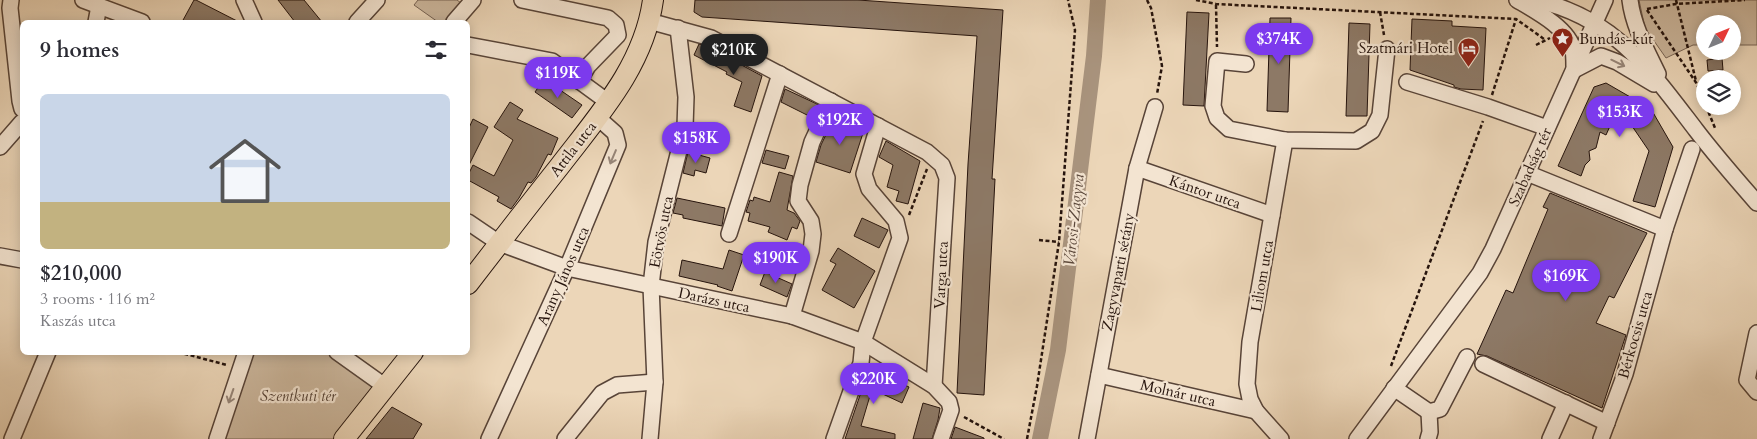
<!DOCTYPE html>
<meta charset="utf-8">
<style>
body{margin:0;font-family:Cardo,serif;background:#f2f2f3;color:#2b2b33;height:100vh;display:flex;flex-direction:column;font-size:19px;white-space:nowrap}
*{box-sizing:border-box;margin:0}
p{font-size:16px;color:#7c7c81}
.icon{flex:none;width:28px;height:28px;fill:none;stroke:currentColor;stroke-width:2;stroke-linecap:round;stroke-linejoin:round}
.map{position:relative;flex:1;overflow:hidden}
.sheet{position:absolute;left:20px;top:20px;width:450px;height:335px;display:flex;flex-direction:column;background:#fff;border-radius:8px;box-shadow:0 2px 12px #0003}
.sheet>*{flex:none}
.needle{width:32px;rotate:47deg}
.controls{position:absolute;left:1696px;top:15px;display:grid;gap:10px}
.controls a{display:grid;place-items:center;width:45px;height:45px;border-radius:50%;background:#fff;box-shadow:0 2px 12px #0003;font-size:25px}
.price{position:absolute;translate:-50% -42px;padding:0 11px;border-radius:18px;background:#7c3aed;color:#fff;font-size:16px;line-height:32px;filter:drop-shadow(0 1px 2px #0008)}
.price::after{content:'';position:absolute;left:50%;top:30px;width:15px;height:11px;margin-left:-8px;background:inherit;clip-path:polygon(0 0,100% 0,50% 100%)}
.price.on{background:#222;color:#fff}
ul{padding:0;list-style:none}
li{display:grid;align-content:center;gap:10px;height:265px;padding:0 20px}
li span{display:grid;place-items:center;height:155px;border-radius:8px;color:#555}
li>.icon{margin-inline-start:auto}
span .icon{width:90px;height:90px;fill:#fffc;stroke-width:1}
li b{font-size:21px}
h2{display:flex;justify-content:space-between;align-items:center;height:60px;padding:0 20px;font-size:21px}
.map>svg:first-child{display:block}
.green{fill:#cab59b;stroke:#786454}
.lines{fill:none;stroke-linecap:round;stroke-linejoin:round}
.canal{stroke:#a9947e;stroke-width:16}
.building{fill:#8d7966;stroke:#26140d}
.minor-casing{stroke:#584438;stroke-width:18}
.major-casing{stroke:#26140d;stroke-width:22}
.path{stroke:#26140d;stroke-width:2.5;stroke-dasharray:4 2.5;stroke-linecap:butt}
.minor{stroke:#f3e4d1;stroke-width:15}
.major{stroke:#ecd6b8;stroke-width:20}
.oneway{stroke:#978679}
.labels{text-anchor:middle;stroke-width:4.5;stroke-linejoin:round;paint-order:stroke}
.poi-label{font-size:15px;fill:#26140d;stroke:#f3e4d1;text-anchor:start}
.street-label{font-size:15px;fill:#26140d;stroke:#f3e4d1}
.park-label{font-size:15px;font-style:italic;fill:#574438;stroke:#f3e4d1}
.water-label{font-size:16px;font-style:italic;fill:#5a473a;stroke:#f3e4d1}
</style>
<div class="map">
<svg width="1757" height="439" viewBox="0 0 1757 439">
<rect width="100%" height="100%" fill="#ecd6b8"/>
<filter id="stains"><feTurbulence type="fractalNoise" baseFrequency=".004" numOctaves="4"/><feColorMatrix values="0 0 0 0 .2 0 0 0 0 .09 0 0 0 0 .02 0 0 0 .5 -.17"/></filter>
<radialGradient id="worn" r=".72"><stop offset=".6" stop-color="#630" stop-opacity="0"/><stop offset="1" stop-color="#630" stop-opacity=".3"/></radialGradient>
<g class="green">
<polygon points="418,0 457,0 461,3 446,22 438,22 414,5"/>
<polygon points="1639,0 1757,0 1757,45 1733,45 1732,24 1705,24 1705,45 1693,45 1666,58 1645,28"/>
<polygon points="246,353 337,353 386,387 344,439 217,439"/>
</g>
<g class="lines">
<polyline class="canal" points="1040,439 1058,350 1094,56 1098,0"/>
</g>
<g class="building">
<polygon points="194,0 196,0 239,22 182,22"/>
<polygon points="278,0 304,0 322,22 295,22"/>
<polygon points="695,0 858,0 1003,10 992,179 995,179 984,395 957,393 968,164 977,36 702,17 694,12"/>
<polygon points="1187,12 1209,13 1204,106 1183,105"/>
<polygon points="1270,18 1291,18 1288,112 1267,111"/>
<polygon points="1412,19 1452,21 1452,26 1486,28 1483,90 1461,89 1454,87 1454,85 1410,70"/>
<polygon points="1349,23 1370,24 1367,116 1346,116"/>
<polygon points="699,44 708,47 762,76 751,112 734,106 742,82 726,74 727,72 694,55"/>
<polygon points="1722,58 1723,70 1708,71 1707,60"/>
<polygon points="544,79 582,105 572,118 535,92"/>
<polygon points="1606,83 1651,109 1673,147 1655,207 1633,201 1649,151 1632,126 1614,117 1606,135 1600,132 1596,148 1589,151 1590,160 1585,165 1581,176 1558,166 1594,87"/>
<polygon points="785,89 819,105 813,118 781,102"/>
<polygon points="510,102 523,110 517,119 558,138 551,155 548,154 536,177 531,183 528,182 519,198 511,209 497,201 499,197 468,180 468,175 473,165 494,176 513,140 494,127"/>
<polygon points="834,118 852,127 864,130 850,173 816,162 821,145"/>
<polygon points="473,119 488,127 468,167 468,130"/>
<polygon points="886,141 920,161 908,204 896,201 899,191 887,187 893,165 879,157"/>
<polygon points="766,150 789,156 785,169 762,163"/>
<polygon points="688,152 710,158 706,173 695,170 694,176 683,173"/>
<polygon points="779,172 793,176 787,210 794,213 800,221 797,229 792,227 787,240 768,232 770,227 748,221 750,213 746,212 750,200 753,201 754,197 770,202"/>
<polygon points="1550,193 1647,233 1614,298 1609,296 1596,323 1626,335 1602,408 1487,356 1477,354 1506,290 1513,293 1548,209 1543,207"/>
<polygon points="677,198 725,208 722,226 683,218 683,215 673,213"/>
<polygon points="862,218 888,230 879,248 854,236"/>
<polygon points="838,248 875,271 854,308 822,290 836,264 830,261"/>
<polygon points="729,250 744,255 732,291 717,286 718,285 679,276 682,260 723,269"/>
<polygon points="765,272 792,284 787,297 760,285"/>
<polygon points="869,369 909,387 902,403 872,389 861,426 895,434 895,439 845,439"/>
<polygon points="923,403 940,408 938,420 932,439 913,439"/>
<polygon points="392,407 422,424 413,439 366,439"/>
<polygon points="955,427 984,438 984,439 951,439"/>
</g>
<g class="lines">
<defs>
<g id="minor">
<polyline points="11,0 10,8 20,101 22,109"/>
<polyline points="83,0 142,22"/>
<polyline points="244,0 254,22"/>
<polyline points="522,0 608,18 616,25 618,35 588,66 579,81"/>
<path d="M1517,0C1534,10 1570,29 1573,50C1574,55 1574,61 1574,66"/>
<path d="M1535,0C1614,17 1650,70 1696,130C1715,155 1736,179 1757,203"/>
<path d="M1630,0C1633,26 1647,51 1658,74"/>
<polyline points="649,21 711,38 927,152 942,165 947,178 934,386"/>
<polyline points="96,22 99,6"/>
<polyline points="357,22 377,0"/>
<polyline points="454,22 473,0"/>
<polyline points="468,45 552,61 608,102"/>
<polyline points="1246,64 1217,61 1213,106 1217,118 1229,129 1285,140 1356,141 1372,131 1380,115 1387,49"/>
<polyline points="1574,70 1601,56 1617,62 1654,84"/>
<polyline points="1407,82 1488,107 1547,128"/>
<polyline points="0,147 22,122"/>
<polyline points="1137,168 1272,215"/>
<polyline points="1527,173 1665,229"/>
<polyline points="468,222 499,243 567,268 792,316 863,342 934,386 949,402 951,410 941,439"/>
<polyline points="729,234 780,74"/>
<polyline points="0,256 22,260"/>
<polyline points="792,316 811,251 813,234 811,221 798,201 800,185 812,142 831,101"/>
<polyline points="1757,333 1747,380 1757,392"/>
<polyline points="337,352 386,387"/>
<polyline points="1483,364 1607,423"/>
<polyline points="1099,375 1256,411"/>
<polyline points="1394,388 1429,412 1440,409 1467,357"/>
<polyline points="12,439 48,352"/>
<polyline points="217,439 246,352"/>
<polyline points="489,439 567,268 618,145 615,133 597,117"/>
<polyline points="565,439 602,393 617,385 655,382"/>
<polyline points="650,439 655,382 651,286 656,242 685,127 686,97 678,28"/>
<polyline points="834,439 861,363 863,342 900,238 896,221 869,189 864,174 878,126"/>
<polyline points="1087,439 1137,168 1155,107"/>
<polyline points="1281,439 1256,411 1250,399 1247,384 1250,342 1285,140"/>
<polyline points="1357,439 1480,273 1493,249 1605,0"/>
<polyline points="1428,439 1430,432 1429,412"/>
<polyline points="1550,439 1566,403"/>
<polyline points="1601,439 1625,374 1665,229 1692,149"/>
</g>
<g id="major">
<path d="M468,284C498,245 528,206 559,167C598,116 644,66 653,0"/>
<polyline points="344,439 413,352"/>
</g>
</defs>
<use href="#minor" class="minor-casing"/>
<use href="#major" class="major-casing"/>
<g class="path">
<polyline points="1147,0 1151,8 1162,66 1157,94"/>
<polyline points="1196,0 1216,4 1516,19 1544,39"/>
<polyline points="1676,0 1696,81"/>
<polyline points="1216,5 1217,47"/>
<polyline points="1647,9 1676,4 1745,0"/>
<polyline points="1647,10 1697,84 1705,104"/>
<polyline points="1380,12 1384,35"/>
<polyline points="1536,45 1550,38"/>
<polyline points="1492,95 1516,19"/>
<polyline points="1706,106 1715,128"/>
<polyline points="909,215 927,169"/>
<polyline points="1039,240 1059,242"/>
<polyline points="178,352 227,365"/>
<polyline points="1391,366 1483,121"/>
<polyline points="964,417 1004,439"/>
<polyline points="1027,439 1037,386 1059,242 1075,30 1068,0"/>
</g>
<use href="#minor" class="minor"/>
<use href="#major" class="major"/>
</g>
<defs><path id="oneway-shaft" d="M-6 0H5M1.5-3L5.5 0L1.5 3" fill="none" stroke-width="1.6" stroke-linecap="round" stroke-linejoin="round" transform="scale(1.25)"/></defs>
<g class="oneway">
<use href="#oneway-shaft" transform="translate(1618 63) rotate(26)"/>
<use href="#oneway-shaft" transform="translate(613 157) rotate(113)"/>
<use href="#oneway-shaft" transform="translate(231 396) rotate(109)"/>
</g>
<defs>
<symbol id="sight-pin" viewBox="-11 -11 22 30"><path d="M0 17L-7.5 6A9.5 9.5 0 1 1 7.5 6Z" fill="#8f2418" stroke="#f3e4d1"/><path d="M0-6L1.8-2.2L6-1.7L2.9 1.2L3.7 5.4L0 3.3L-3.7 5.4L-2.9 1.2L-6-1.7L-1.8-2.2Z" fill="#fff"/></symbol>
<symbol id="hotel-pin" viewBox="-11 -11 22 30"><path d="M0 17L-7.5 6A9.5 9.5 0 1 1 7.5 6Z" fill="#8f2418" stroke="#f3e4d1"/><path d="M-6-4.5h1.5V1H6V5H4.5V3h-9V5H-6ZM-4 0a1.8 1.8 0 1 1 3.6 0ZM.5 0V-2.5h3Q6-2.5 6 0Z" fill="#fff"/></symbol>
</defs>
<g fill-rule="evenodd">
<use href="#sight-pin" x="1550" y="26" width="25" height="34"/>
<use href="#hotel-pin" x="1456" y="36" width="25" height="34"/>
</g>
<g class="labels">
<g class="poi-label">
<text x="1579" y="44">Bundás-kút</text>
<text x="1453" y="53" text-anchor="end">Szatmári Hotel</text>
</g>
<g class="street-label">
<text transform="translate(573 149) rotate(-52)" y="5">Attila utca</text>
<text transform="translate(1530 167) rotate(-66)" y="5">Szabadság tér</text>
<text transform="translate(1205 192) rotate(19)" y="5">Kántor utca</text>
<text transform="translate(661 232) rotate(-79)" y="5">Eötvös utca</text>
<text transform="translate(1118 272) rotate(-79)" y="5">Zagyvaparti sétány</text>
<text transform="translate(941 275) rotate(-87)" y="5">Varga utca</text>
<text transform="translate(563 276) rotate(-66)" y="5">Arany János utca</text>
<text transform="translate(1262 276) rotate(-80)" y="5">Liliom utca</text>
<text transform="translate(714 300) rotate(12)" y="5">Darázs utca</text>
<text transform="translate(1635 335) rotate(-74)" y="5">Bérkocsis utca</text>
<text transform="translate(1178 393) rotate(13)" y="5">Molnár utca</text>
</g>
<g class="park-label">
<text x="298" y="401">Szentkuti tér</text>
</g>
<g class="water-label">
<text transform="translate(1073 220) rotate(-84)" y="6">Városi-Zagyva</text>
</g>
</g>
<rect width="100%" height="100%" filter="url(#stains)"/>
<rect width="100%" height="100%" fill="url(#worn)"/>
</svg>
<div class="controls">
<a><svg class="needle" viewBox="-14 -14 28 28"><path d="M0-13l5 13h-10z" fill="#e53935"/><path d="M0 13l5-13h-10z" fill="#7c7c81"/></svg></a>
<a><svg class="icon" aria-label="layers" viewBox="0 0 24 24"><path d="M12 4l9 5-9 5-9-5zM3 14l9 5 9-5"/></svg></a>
</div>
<b class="price" style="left:1279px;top:65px">$374K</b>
<b class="price on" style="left:734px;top:76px">$210K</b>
<b class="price" style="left:558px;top:99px">$119K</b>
<b class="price" style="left:1620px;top:138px">$153K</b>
<b class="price" style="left:840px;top:146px">$192K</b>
<b class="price" style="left:696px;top:164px">$158K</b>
<b class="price" style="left:776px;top:284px">$190K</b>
<b class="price" style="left:1566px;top:302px">$169K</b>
<b class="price" style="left:874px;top:405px">$220K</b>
<section class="sheet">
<h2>9 homes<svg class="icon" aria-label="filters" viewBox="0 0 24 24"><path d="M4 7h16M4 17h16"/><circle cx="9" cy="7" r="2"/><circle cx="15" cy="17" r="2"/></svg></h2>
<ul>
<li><span style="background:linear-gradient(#c9d6e8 70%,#c2b280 0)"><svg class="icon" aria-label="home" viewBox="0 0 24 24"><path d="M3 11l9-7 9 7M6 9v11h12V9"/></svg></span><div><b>$210,000</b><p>3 rooms · 116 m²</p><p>Kaszás utca</p></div></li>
</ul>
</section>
</div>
